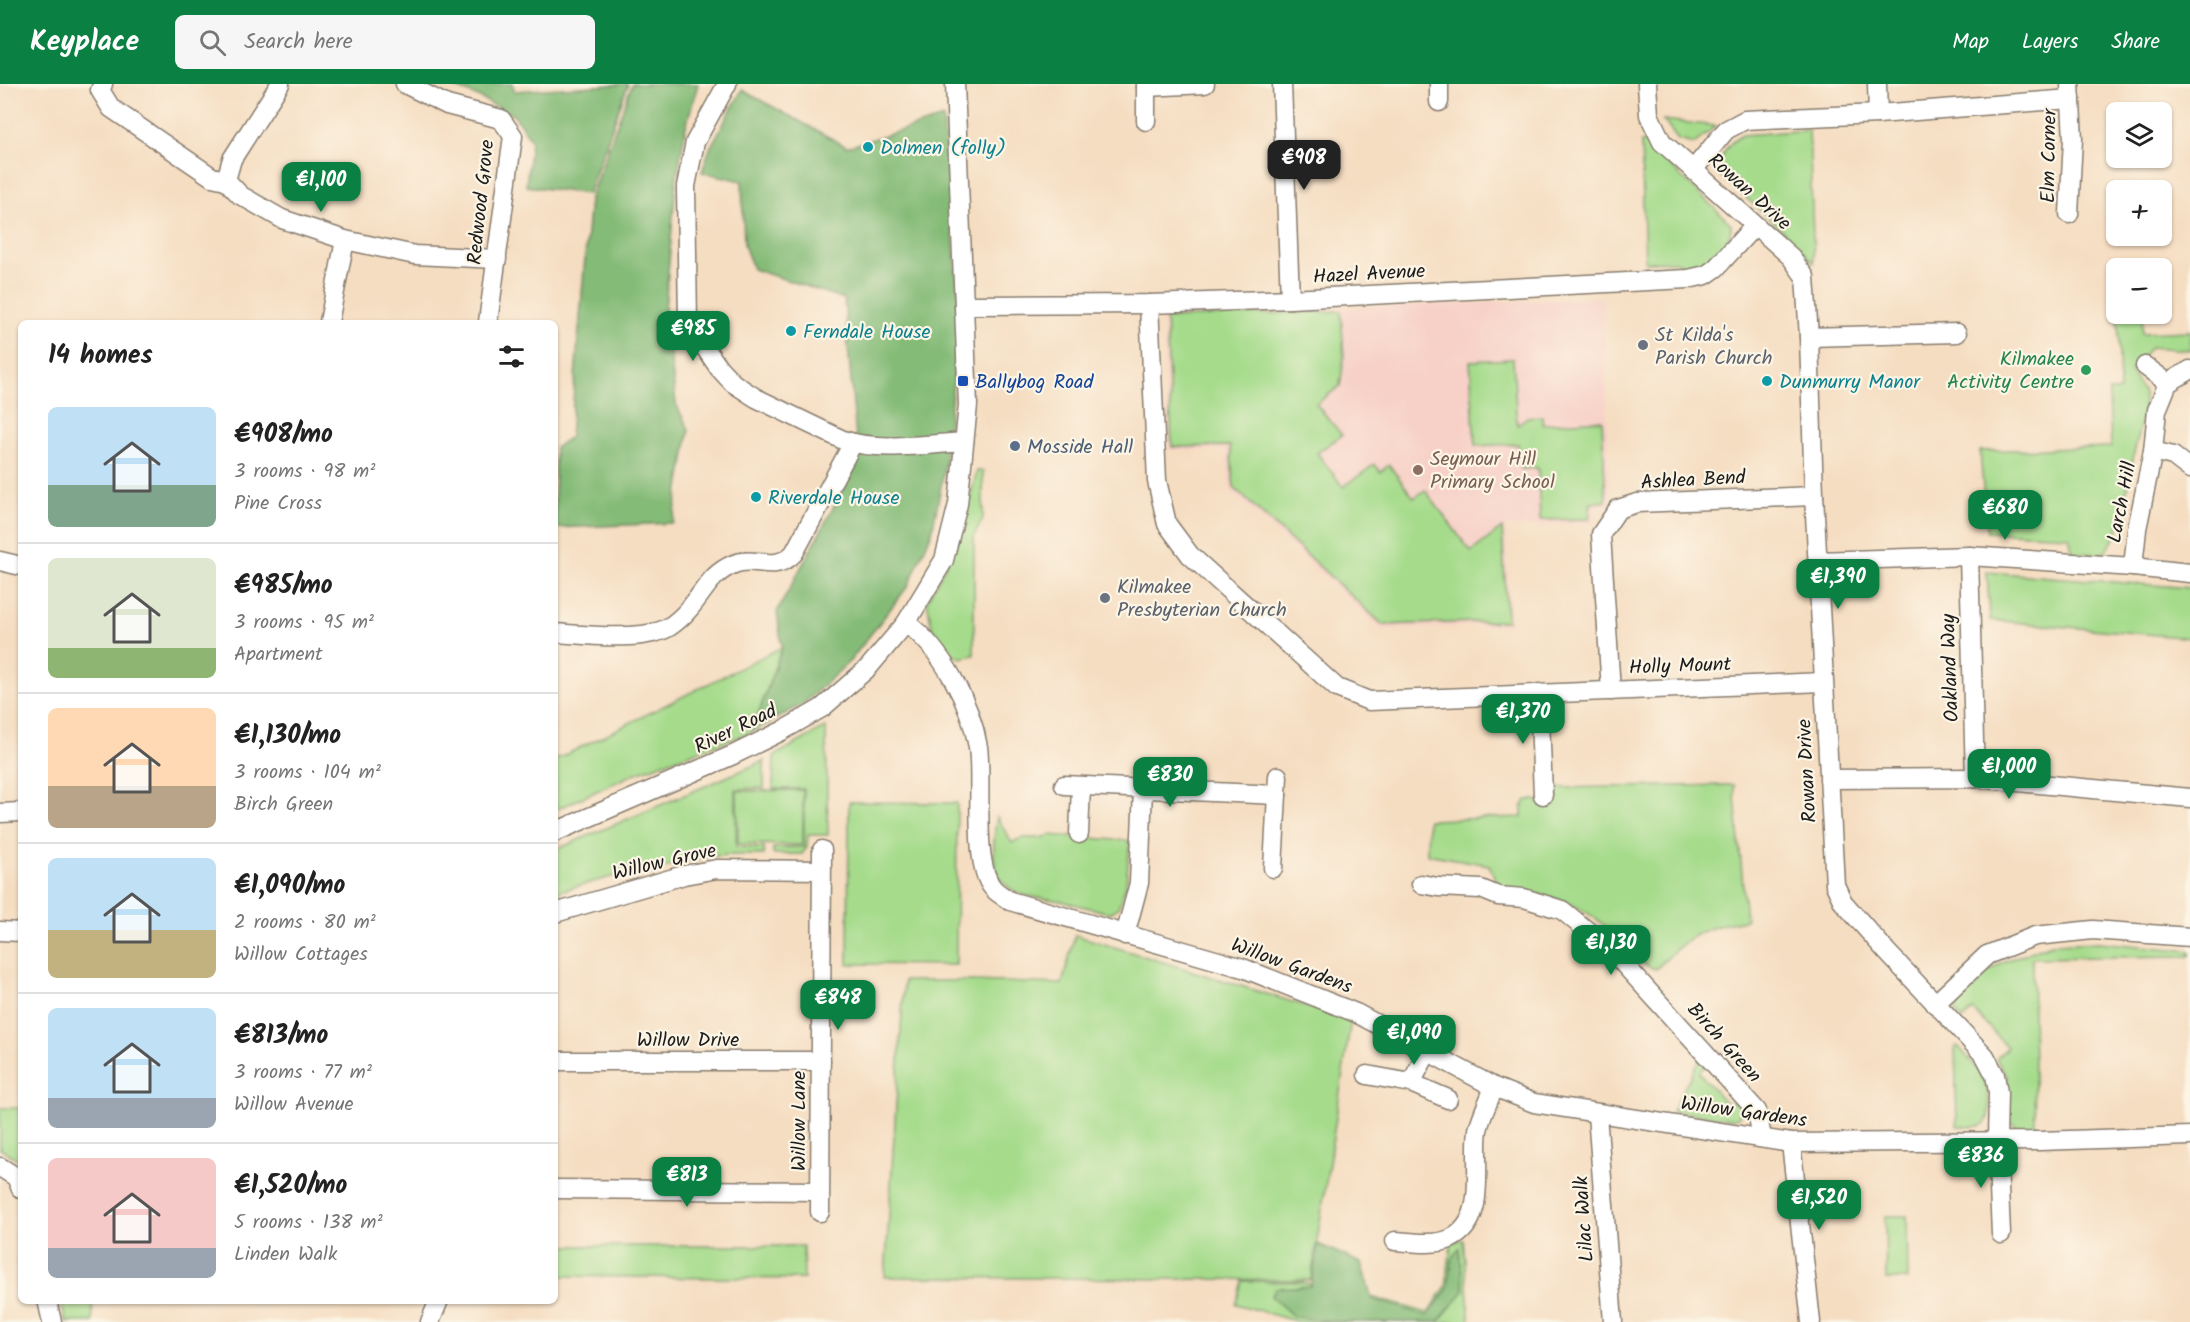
<!DOCTYPE html>
<meta charset="utf-8">
<style>
body{margin:0;font-family:Kalam,sans-serif;background:#f6f6f6;color:#222;height:100vh;display:flex;flex-direction:column;font-size:22px;white-space:nowrap}
*{box-sizing:border-box;margin:0}
p{font-size:20px;color:#767676}
.icon{flex:none;width:33px;height:33px;fill:none;stroke:currentColor;stroke-width:2;stroke-linecap:round;stroke-linejoin:round}
.map{position:relative;flex:1;overflow:hidden}
.details{position:absolute;left:18px;top:236px;width:540px;height:984px;display:flex;flex-direction:column;background:#fff;border-radius:9px;box-shadow:0 2px 4px #0004}
.details>*{flex:none}
.controls{position:absolute;left:2106px;top:18px;display:grid;gap:12px}
.controls a{display:grid;place-items:center;width:66px;height:66px;border-radius:9px;background:#fff;box-shadow:0 2px 4px #0004;font-size:30px}
.price{position:absolute;translate:-50% -51px;padding:0 14px;border-radius:12px;background:#0b8043;color:#fff;font-size:20px;line-height:39px;filter:drop-shadow(0 2px 3px #0008)}
.price::after{content:'';position:absolute;left:50%;top:36px;width:18px;height:14px;margin-left:-9px;background:inherit;clip-path:polygon(0 0,100% 0,50% 100%)}
.price.on{background:#222;color:#fff}
ul{padding:0;list-style:none}
li{display:flex;align-items:center;gap:18px;height:150px;padding:0 30px}
li+li{border-top:2px solid #e0e0e0}
li span{display:grid;place-items:center;flex:none;width:168px;height:120px;border-radius:9px;color:#555}
li>.icon{margin-inline-start:auto}
span .icon{width:72px;height:72px;fill:#fffc;stroke-width:1}
li b{font-size:26px}
h2{display:flex;justify-content:space-between;align-items:center;height:72px;padding:0 30px;font-size:26px}
header{display:flex;align-items:center;gap:36px;box-sizing:border-box;height:84px;padding:0 30px;background:#0b8043;color:#fff}
header strong{font-size:28px}
nav{display:flex;gap:33px;margin-inline-start:auto;font-size:21px}
.search{width:420px;height:54px;background:#f6f6f6;display:flex;align-items:center;gap:15px;box-sizing:border-box;padding:0 21px;border-radius:9px;color:#767676;font-size:22px}
.map>svg:first-child{display:block}
.built{fill:#f7d1c7}
.green{fill:#a5db8b;stroke:#607c54;stroke-width:1.5}
.forest{fill:#84bb77;stroke:#506c4a;stroke-width:1.5}
.lines{fill:none;stroke-linecap:round;stroke-linejoin:round}
.minor-casing{stroke:#887c6e;stroke-width:21}
.minor{stroke:#fff;stroke-width:18}
.culture-dot{fill:#0f9aa8;stroke:#fcf5e5;stroke-width:2}
.worship-dot{fill:#6b7280;stroke:#fcf5e5;stroke-width:2}
.leisure-dot{fill:#2e9e5b;stroke:#fcf5e5;stroke-width:2}
.transit-dot{fill:#1a4fb4;stroke:#fcf5e5;stroke-width:2}
.service-dot{fill:#5c6f8a;stroke:#fcf5e5;stroke-width:2}
.education-dot{fill:#8d6e63;stroke:#fcf5e5;stroke-width:2}
.labels{text-anchor:middle;stroke-width:4.5;stroke-linejoin:round;paint-order:stroke}
.culture-label{font-size:20px;fill:#0d838f;stroke:#fcf5e5;text-anchor:start}
.street-label{font-size:20px;fill:#1c1c1c;stroke:#fcf5e5}
.worship-label{font-size:20px;fill:#5b616d;stroke:#fcf5e5;text-anchor:start}
.leisure-label{font-size:20px;fill:#27864d;stroke:#fcf5e5;text-anchor:end}
.transit-label{font-size:20px;fill:#164399;stroke:#fcf5e5;text-anchor:start}
.service-label{font-size:20px;fill:#4e5e75;stroke:#fcf5e5;text-anchor:start}
.education-label{font-size:20px;fill:#785e54;stroke:#fcf5e5;text-anchor:start}
</style>
<header>
<strong>Keyplace</strong>
<div class="search"><svg class="icon" aria-label="search" viewBox="0 0 24 24"><circle cx="10" cy="10" r="6"/><path d="M15 15l6 6"/></svg>Search here</div>
<nav><a>Map</a><a>Layers</a><a>Share</a></nav>
</header>
<div class="map">
<svg width="2190" height="1238" viewBox="0 0 2190 1238">
<rect width="100%" height="100%" fill="#fcf5e5"/>
<filter id="ink" filterUnits="userSpaceOnUse"><feTurbulence type="fractalNoise" baseFrequency=".0167" numOctaves="2"/><feDisplacementMap in="SourceGraphic" scale="12" xChannelSelector="R" yChannelSelector="G"/><feConvolveMatrix kernelMatrix="1 2 1 2 8 2 1 2 1" color-interpolation-filters="sRGB"/></filter>
<filter id="wash" filterUnits="userSpaceOnUse"><feTurbulence type="fractalNoise" baseFrequency=".008" numOctaves="4" result="noise"/><feDisplacementMap in="SourceGraphic" scale="24" xChannelSelector="R" yChannelSelector="G"/><feGaussianBlur stdDeviation="1.35" result="paint"/><feColorMatrix in="noise" values="0 0 0 0 0 0 0 0 0 0 0 0 0 0 0 0 0 1.4 0 .05"/><feComposite in="paint" operator="in"/></filter>
<g filter="url(#wash)">
<rect width="100%" height="100%" fill="#f5ddc1"/>
<polygon class="built" points="1603,214 1610,420 1595,423 1593,439 1505,443 1510,541 1381,545 1230,406 1226,366 1168,366 1163,231"/>
<g class="green">
<polygon points="1663,36 1716,42 1694,60 1678,56"/>
<path d="M1809,46L1814,179L1778,142L1720,91C1717,75 1727,59 1742,51Z"/>
<path d="M1641,58H1645L1731,140C1733,157 1710,180 1694,184C1691,184 1687,184 1684,183L1677,177L1645,178Z"/>
<polygon points="1341,227 1344,273 1340,302 1316,320 1342,351 1317,369 1343,403 1375,380 1380,388 1389,381 1414,414 1425,406 1471,468 1502,444 1507,537 1383,541 1234,404 1230,362 1172,363 1166,234"/>
<polygon points="2118,230 2143,230 2142,249 2190,247 2190,266 2150,263 2130,287 2144,309 2144,322 2118,447 2109,463 2101,470 2073,469 2069,452 1987,448 1980,367 2111,363 2109,307 2120,307"/>
<polygon points="1513,275 1517,341 1527,333 1542,332 1543,340 1602,336 1606,417 1591,419 1589,435 1540,436 1538,384 1521,385 1518,360 1475,362 1470,277"/>
<polygon points="977,387 983,387 983,434 974,452 974,571 961,574 944,565 932,544 927,517 944,485 963,440"/>
<polygon points="1987,488 2190,504 2190,554 1990,536"/>
<polygon points="782,563 752,648 636,689 555,726 555,676"/>
<polygon points="826,643 828,751 808,751 807,763 802,770 773,770 773,764 804,763 804,705 773,705 774,672"/>
<path d="M764,677V704L736,705V763L764,764V771C732,770 703,771 672,781C661,784 652,789 641,785L560,807L555,815V766Z"/>
<path d="M1734,701L1746,836C1700,843 1688,852 1656,885C1636,880 1625,861 1611,847C1578,816 1543,808 1500,806L1489,781L1427,770L1428,736L1522,733V724L1526,716H1536L1542,722L1555,721L1554,704Z"/>
<polygon points="803,706 803,761 738,760 737,707"/>
<polygon points="849,718 957,719 956,881 848,880"/>
<path d="M997,733L1012,759C1027,748 1037,759 1049,751L1130,757L1126,802L1118,824L1110,829C1095,826 1080,821 1065,818C1049,814 1026,815 1011,805C988,789 993,757 997,733Z"/>
<polygon points="1075,851 1351,936 1311,1196 885,1193 904,897 970,897 1062,900"/>
<polygon points="2099,858 2190,867 2190,872 2032,874 2035,1047 2021,1048 2009,1036 2007,992 1996,975 2007,963 1973,926 1962,936 1956,928 1959,913 1984,890 2005,877 2052,860"/>
<path d="M1958,962C1976,983 1988,993 1989,1022C1989,1028 1989,1036 1984,1040C1979,1045 1964,1042 1957,1042L1955,963Z"/>
<polygon points="1700,975 1705,981 1699,989 1728,1021 1738,1015 1743,1024 1738,1033 1732,1035 1672,1027"/>
<polygon points="0,1024 21,1024 21,1077 0,1065"/>
<polygon points="1885,1132 1907,1132 1908,1195 1886,1195"/>
<polygon points="1463,1155 1470,1238 1298,1238 1236,1220 1242,1197 1302,1198 1368,1212 1428,1229 1446,1202 1451,1160"/>
<polygon points="555,1162 803,1162 804,1195 555,1192"/>
<polygon points="61,1217 92,1217 93,1238 66,1238"/>
</g>
<g class="forest">
<polygon points="446,0 513,0 514,7 628,0 588,110 526,102 531,56 515,32 472,10"/>
<polygon points="632,0 698,0 686,42 676,98 665,224 676,320 689,346 673,439 555,444 558,522 555,522 555,364 570,353 590,114"/>
<polygon points="742,6 847,63 943,34 960,229 944,387 932,448 908,502 850,577 803,620 752,648 782,564 777,528 858,378 844,215 753,185 744,161 742,97 702,88 710,64"/>
<polygon points="1318,1160 1361,1179 1372,1215 1428,1232 1448,1204 1452,1174 1459,1164 1464,1207 1438,1238 1340,1238 1294,1233 1271,1212 1276,1204 1311,1202"/>
</g>
</g>
<g filter="url(#ink)">
<g class="lines">
<defs>
<g id="minor">
<polyline points="103,0 100,6 111,24 212,93 226,96"/>
<polyline points="280,0 232,75 226,96 240,111 282,135 345,156 415,171 497,175"/>
<polyline points="405,0 447,21 501,35 513,52 488,238"/>
<path d="M727,0L695,58L686,102L688,239L719,284L733,299L756,314L843,356C878,368 928,360 964,358"/>
<polyline points="1146,0 1146,37"/>
<polyline points="1282,0 1290,215"/>
<polyline points="1439,0 1439,18"/>
<polyline points="1647,0 1649,31 1662,58 1791,173 1805,193 1809,253 1814,412 1835,801 1843,818 1887,868 1985,972 1995,991 1998,1008 1997,1057 2001,1150"/>
<polyline points="1877,0 1878,30"/>
<polyline points="1146,3 1205,0"/>
<polyline points="1693,86 1726,46 1745,36 1878,30 2071,15"/>
<polyline points="2069,130 2073,55 2070,0"/>
<polyline points="1149,220 1157,397 1167,440 1190,471 1337,604 1369,617 1823,598"/>
<polyline points="964,221 1149,220 1290,215 1688,195 1706,191 1716,184 1755,141"/>
<polyline points="329,238 345,156"/>
<polyline points="1809,253 1957,249"/>
<polyline points="2145,282 2168,299"/>
<polyline points="2153,367 2173,372 2190,385"/>
<polyline points="1969,472 1975,694"/>
<polyline points="0,477 21,482"/>
<polyline points="1818,477 1969,472 2133,483 2190,489"/>
<polyline points="2133,483 2137,445 2153,367 2157,326 2168,299 2190,286"/>
<path d="M906,539C942,564 971,621 978,663C983,698 972,777 992,803C996,809 1005,813 1010,817L1243,884L1356,929L1494,1003L1534,1019L1791,1059L2039,1057L2190,1052"/>
<path d="M555,549C584,551 644,558 669,543C675,539 684,531 689,525C705,507 710,490 734,480C755,471 774,490 794,469L853,359"/>
<polyline points="1611,607 1601,450 1618,425 1637,419 1814,412"/>
<polyline points="1539,609 1543,711"/>
<polyline points="1829,695 1975,694 2190,714"/>
<polyline points="1064,701 1277,711"/>
<polyline points="0,729 21,728"/>
<polyline points="555,748 733,671 782,647 822,624 868,584 906,539 944,476 958,420 968,321 955,0"/>
<polyline points="1079,750 1081,702"/>
<polyline points="1273,784 1278,692"/>
<polyline points="1421,800 1438,803 1481,805 1498,812 1524,814 1562,826 1612,867 1757,1027 1762,1054"/>
<polyline points="555,829 684,791 717,785 821,786"/>
<polyline points="0,847 21,848"/>
<polyline points="1125,851 1139,799 1143,705"/>
<polyline points="1935,920 1987,871 2035,852 2093,846 2190,853"/>
<polyline points="555,977 821,977"/>
<polyline points="1367,991 1411,999 1448,1015"/>
<polyline points="1411,999 1428,967"/>
<polyline points="1597,1030 1613,1238"/>
<polyline points="1791,1059 1811,1238"/>
<polyline points="0,1083 16,1093 21,1105"/>
<polyline points="555,1105 819,1107"/>
<polyline points="820,1128 822,766"/>
<path d="M1395,1157C1411,1158 1434,1162 1450,1155C1489,1137 1473,1080 1478,1046C1481,1032 1489,1017 1494,1003"/>
<polyline points="47,1216 52,1238"/>
<polyline points="430,1238 439,1216"/>
</g>
</defs>
<use href="#minor" class="minor-casing"/>
<use href="#minor" class="minor"/>
</g>
</g>
<g class="culture-dot">
<circle cx="868" cy="63" r="6"/>
<circle cx="791" cy="247" r="6"/>
<circle cx="1767" cy="297" r="6"/>
<circle cx="756" cy="413" r="6"/>
</g>
<g class="worship-dot">
<circle cx="1643" cy="261" r="6"/>
<circle cx="1105" cy="514" r="6"/>
</g>
<circle class="leisure-dot" cx="2086" cy="286" r="6"/>
<rect class="transit-dot" x="957" y="291" width="12" height="12" rx="3"/>
<circle class="service-dot" cx="1015" cy="362" r="6"/>
<circle class="education-dot" cx="1418" cy="386" r="6"/>
<g class="labels">
<g class="culture-label">
<text x="880" y="70">Dolmen (folly)</text>
<text x="803" y="254">Ferndale House</text>
<text x="1779" y="304">Dunmurry Manor</text>
<text x="768" y="420">Riverdale House</text>
</g>
<g class="street-label">
<text transform="translate(2048 72) rotate(-89)" y="7">Elm Corner</text>
<text transform="translate(1750 107) rotate(42)" y="7">Rowan Drive</text>
<text transform="translate(480 118) rotate(-84)" y="7">Redwood Grove</text>
<text transform="translate(1369 189) rotate(-3)" y="7">Hazel Avenue</text>
<text transform="translate(1693 395) rotate(-3)" y="7">Ashlea Bend</text>
<text transform="translate(2121 418) rotate(-79)" y="7">Larch Hill</text>
<text transform="translate(1680 581) rotate(-2)" y="7">Holly Mount</text>
<text transform="translate(1949 584) rotate(-92)" y="7">Oakland Way</text>
<text transform="translate(735 644) rotate(-26)" y="7">River Road</text>
<text transform="translate(1806 687) rotate(-93)" y="7">Rowan Drive</text>
<text transform="translate(664 777) rotate(-13)" y="7">Willow Grove</text>
<text transform="translate(1292 881) rotate(20)" y="7">Willow Gardens</text>
<text x="688" y="962">Willow Drive</text>
<text transform="translate(1725 958) rotate(48)" y="7">Birch Green</text>
<text transform="translate(1744 1027) rotate(8)" y="7">Willow Gardens</text>
<text transform="translate(798 1037) rotate(-90)" y="7">Willow Lane</text>
<text transform="translate(1583 1135) rotate(-94)" y="7">Lilac Walk</text>
</g>
<g class="worship-label">
<text x="1655" y="257">St Kilda's<tspan x="1655" dy="23">Parish Church</tspan></text>
<text x="1117" y="509">Kilmakee<tspan x="1117" dy="23">Presbyterian Church</tspan></text>
</g>
<g class="leisure-label">
<text x="2074" y="281">Kilmakee<tspan x="2074" dy="23">Activity Centre</tspan></text>
</g>
<g class="transit-label">
<text x="975" y="304">Ballybog Road</text>
</g>
<g class="service-label">
<text x="1027" y="369">Mosside Hall</text>
</g>
<g class="education-label">
<text x="1430" y="381">Seymour Hill<tspan x="1430" dy="23">Primary School</tspan></text>
</g>
</g>
</svg>
<div class="controls">
<a><svg class="icon" aria-label="layers" viewBox="0 0 24 24"><path d="M12 4l9 5-9 5-9-5zM3 14l9 5 9-5"/></svg></a>
<a>+</a>
<a>−</a>
</div>
<b class="price on" style="left:1304px;top:107px">€908</b>
<b class="price" style="left:321px;top:129px">€1,100</b>
<b class="price" style="left:693px;top:278px">€985</b>
<b class="price" style="left:2005px;top:457px">€680</b>
<b class="price" style="left:1838px;top:526px">€1,390</b>
<b class="price" style="left:1523px;top:661px">€1,370</b>
<b class="price" style="left:2009px;top:716px">€1,000</b>
<b class="price" style="left:1170px;top:724px">€830</b>
<b class="price" style="left:1611px;top:892px">€1,130</b>
<b class="price" style="left:838px;top:947px">€848</b>
<b class="price" style="left:1414px;top:982px">€1,090</b>
<b class="price" style="left:1981px;top:1105px">€836</b>
<b class="price" style="left:687px;top:1124px">€813</b>
<b class="price" style="left:1819px;top:1147px">€1,520</b>
<section class="details">
<h2>14 homes<svg class="icon" aria-label="filters" viewBox="0 0 24 24"><path d="M4 7h16M4 17h16"/><circle cx="9" cy="7" r="2"/><circle cx="15" cy="17" r="2"/></svg></h2>
<ul>
<li><span style="background:linear-gradient(#bfe0f5 65%,#7fa58c 0)"><svg class="icon" aria-label="home" viewBox="0 0 24 24"><path d="M3 11l9-7 9 7M6 9v11h12V9"/></svg></span><div><b>€908/mo</b><p>3 rooms · 98 m²</p><p>Pine Cross</p></div></li>
<li><span style="background:linear-gradient(#dfe7d0 75%,#8fb573 0)"><svg class="icon" aria-label="home" viewBox="0 0 24 24"><path d="M3 11l9-7 9 7M6 9v11h12V9"/></svg></span><div><b>€985/mo</b><p>3 rooms · 95 m²</p><p>Apartment</p></div></li>
<li><span style="background:linear-gradient(#ffd9b3 65%,#b9a48a 0)"><svg class="icon" aria-label="home" viewBox="0 0 24 24"><path d="M3 11l9-7 9 7M6 9v11h12V9"/></svg></span><div><b>€1,130/mo</b><p>3 rooms · 104 m²</p><p>Birch Green</p></div></li>
<li><span style="background:linear-gradient(#bfe0f5 60%,#c2b280 0)"><svg class="icon" aria-label="home" viewBox="0 0 24 24"><path d="M3 11l9-7 9 7M6 9v11h12V9"/></svg></span><div><b>€1,090/mo</b><p>2 rooms · 80 m²</p><p>Willow Cottages</p></div></li>
<li><span style="background:linear-gradient(#bfe0f5 75%,#9aa5b1 0)"><svg class="icon" aria-label="home" viewBox="0 0 24 24"><path d="M3 11l9-7 9 7M6 9v11h12V9"/></svg></span><div><b>€813/mo</b><p>3 rooms · 77 m²</p><p>Willow Avenue</p></div></li>
<li><span style="background:linear-gradient(#f6c9c9 75%,#9aa5b1 0)"><svg class="icon" aria-label="home" viewBox="0 0 24 24"><path d="M3 11l9-7 9 7M6 9v11h12V9"/></svg></span><div><b>€1,520/mo</b><p>5 rooms · 138 m²</p><p>Linden Walk</p></div></li>
</ul>
</section>
</div>
